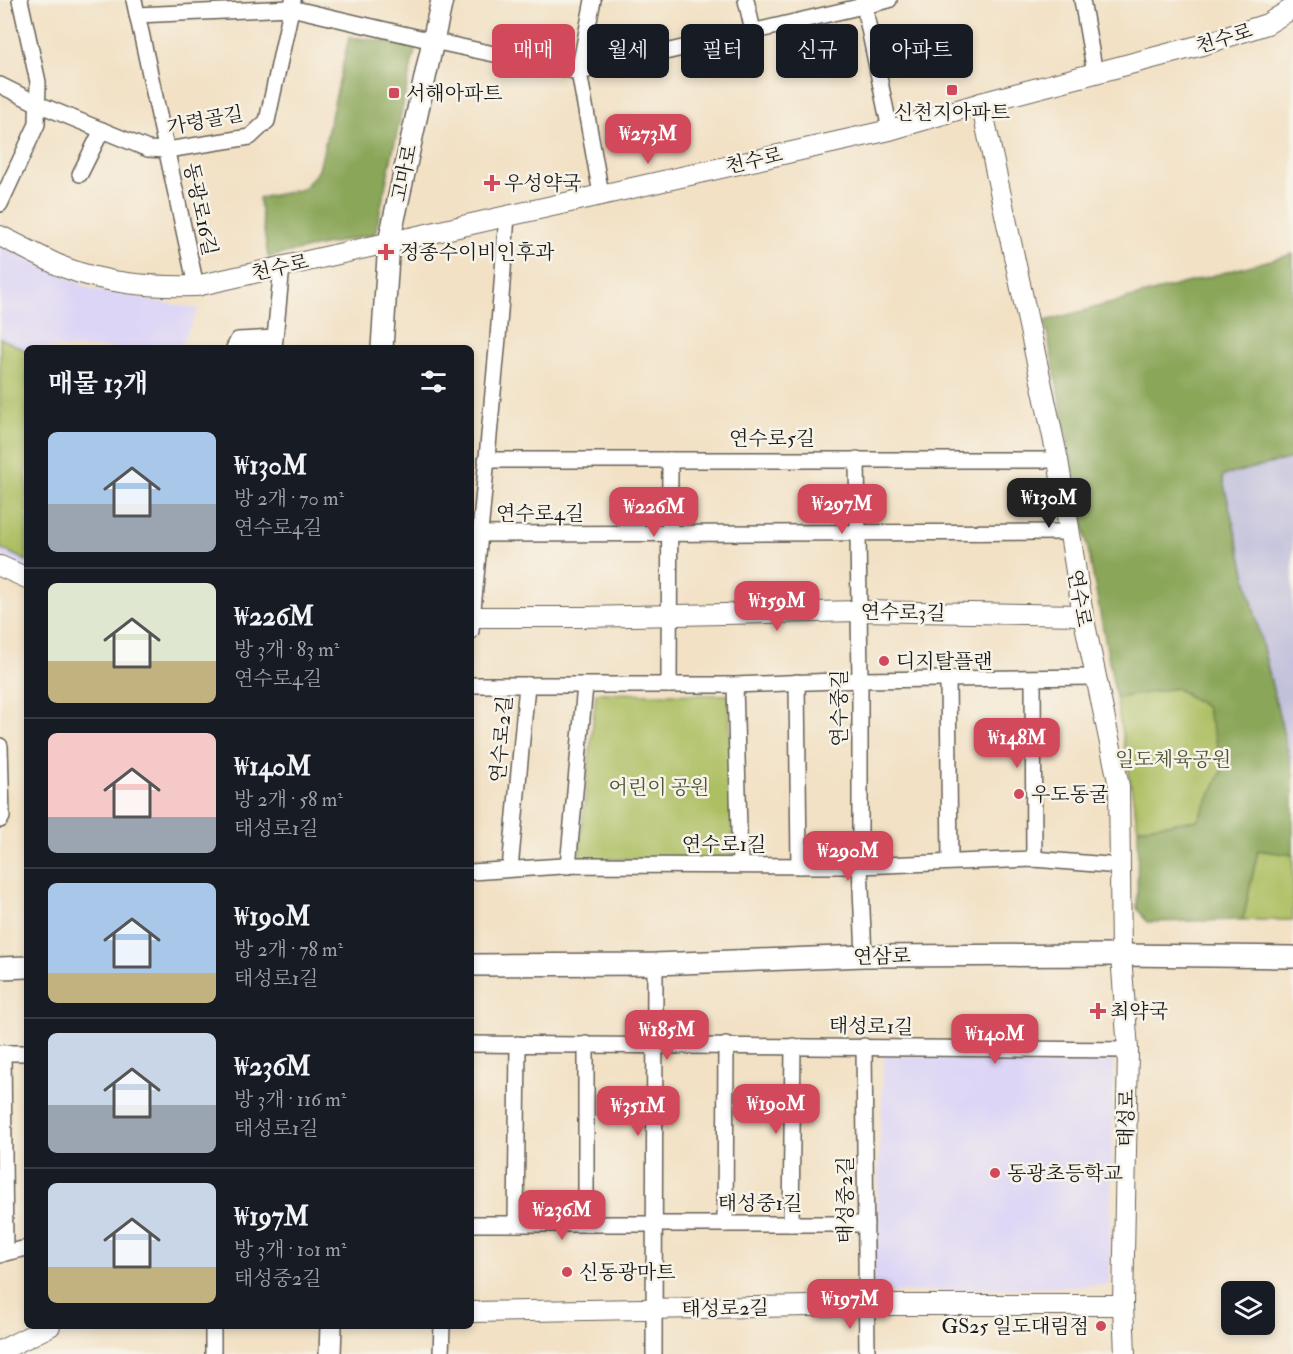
<!DOCTYPE html>
<html lang="ko">
<meta charset="utf-8">
<style>
body{margin:0;font-family:"IM FELL Double Pica","Noto Serif KR",serif;background:#242831;color:#f1f3f6;height:100vh;display:flex;flex-direction:column;font-size:22px;white-space:nowrap}
*{box-sizing:border-box;margin:0}
p{font-size:20px;color:#9ea1a6}
.icon{flex:none;width:33px;height:33px;fill:none;stroke:currentColor;stroke-width:2;stroke-linecap:round;stroke-linejoin:round}
.map{position:relative;flex:1;overflow:hidden}
.side{position:absolute;left:24px;top:345px;width:450px;height:984px;display:flex;flex-direction:column;background:#171b24;border-radius:9px;box-shadow:0 3px 9px #0003}
.side>*{flex:none}
.guide{position:absolute;left:492px;top:24px;width:570px;height:54px;display:flex;gap:12px}
.fabs{position:absolute;left:1221px;top:1281px;display:grid;gap:12px}
.fabs a{display:grid;place-items:center;width:54px;height:54px;border-radius:9px;background:#171b24;box-shadow:0 3px 9px #0003;font-size:30px}
.price{position:absolute;translate:-50% -51px;padding:0 14px;border-radius:12px;background:#d1495b;color:#fff;font-size:20px;line-height:39px;filter:drop-shadow(0 2px 3px #0008)}
.price::after{content:'';position:absolute;left:50%;top:36px;width:18px;height:14px;margin-left:-9px;background:inherit;clip-path:polygon(0 0,100% 0,50% 100%)}
.price.on{background:#222;color:#fff}
ul{padding:0;list-style:none}
li{display:flex;align-items:center;gap:18px;height:150px;padding:0 24px}
li+li{border-top:2px solid #363941}
li span{display:grid;place-items:center;flex:none;width:168px;height:120px;border-radius:9px;color:#555}
li>.icon{margin-inline-start:auto}
span .icon{width:72px;height:72px;fill:#fffc;stroke-width:1}
li b{font-size:26px}
h2{display:flex;justify-content:space-between;align-items:center;height:72px;padding:0 24px;font-size:26px}
.tag{padding:0 21px;border-radius:9px;background:#171b24;box-shadow:0 3px 9px #0003;font-size:21px;line-height:54px}
.tag.on{background:#d1495b;color:#fff}
.map>svg:first-child{display:block}
.built{fill:#ddd5f6}
.industrial{fill:#c2c1dc}
.green{fill:#adbf63;stroke:#646e40;stroke-width:1.5}
.forest{fill:#8aa659;stroke:#53613a;stroke-width:1.5}
.lines{fill:none;stroke-linecap:round;stroke-linejoin:round}
.minor-casing{stroke:#676157;stroke-width:18}
.tertiary-casing{stroke:#676157;stroke-width:22}
.secondary-casing{stroke:#676157;stroke-width:24}
.minor{stroke:#fff;stroke-width:15}
.tertiary{stroke:#fff;stroke-width:20}
.secondary{stroke:#fff;stroke-width:21}
.poi-dot{fill:#d1495b;stroke:#f7f3e8;stroke-width:2}
.labels{text-anchor:middle;stroke-width:5;stroke-linejoin:round;paint-order:stroke}
.street-label{font-size:20px;fill:#1c1c1c;stroke:#f7f3e8}
.poi-label{font-size:20px;fill:#1c1c1c;stroke:#f7f3e8;text-anchor:start}
.park-label{font-size:20px;fill:#4f5535;stroke:#f7f3e8}
</style>
<div class="map">
<svg width="1293" height="1354" viewBox="0 0 1293 1354">
<rect width="100%" height="100%" fill="#f7f3e8"/>
<filter id="ink" filterUnits="userSpaceOnUse"><feTurbulence type="fractalNoise" baseFrequency=".0167" numOctaves="2"/><feDisplacementMap in="SourceGraphic" scale="12" xChannelSelector="R" yChannelSelector="G"/><feConvolveMatrix kernelMatrix="1 2 1 2 8 2 1 2 1" color-interpolation-filters="sRGB"/></filter>
<filter id="wash" filterUnits="userSpaceOnUse"><feTurbulence type="fractalNoise" baseFrequency=".008" numOctaves="4" result="noise"/><feDisplacementMap in="SourceGraphic" scale="24" xChannelSelector="R" yChannelSelector="G"/><feGaussianBlur stdDeviation="1.35" result="paint"/><feColorMatrix in="noise" values="0 0 0 0 0 0 0 0 0 0 0 0 0 0 0 0 0 1.4 0 .05"/><feComposite in="paint" operator="in"/></filter>
<g filter="url(#wash)">
<rect width="100%" height="100%" fill="#f2e1c5"/>
<g class="built">
<polygon points="0,245 91,289 199,309 180,348 27,348 27,568 0,555"/>
<polygon points="884,1055 1114,1061 1109,1285 873,1293"/>
</g>
<polygon class="industrial" points="1293,458 1293,773 1222,476"/>
<g class="green">
<polygon points="0,338 27,351 27,561 0,548"/>
<polygon points="1176,688 1206,707 1224,767 1198,820 1138,828 1116,698"/>
<polygon points="596,693 729,695 733,859 579,859"/>
<polygon points="1258,850 1293,855 1293,920 1243,920"/>
</g>
<g class="forest">
<polygon points="349,37 416,45 375,234 268,257 259,198 303,189 319,170"/>
<polygon points="1293,254 1293,458 1222,476 1293,773 1293,855 1258,850 1243,920 1147,922 1137,908 1138,828 1198,820 1224,767 1206,707 1176,688 1116,698 1045,321"/>
</g>
</g>
<g filter="url(#ink)">
<g class="lines">
<defs>
<g id="minor">
<polyline points="134,0 196,286"/>
<polyline points="593,0 579,72 601,194"/>
<polyline points="746,0 753,31"/>
<polyline points="863,0 890,130"/>
<polyline points="1082,0 1095,73"/>
<polyline points="137,15 291,8 433,41 579,72 889,0"/>
<polyline points="0,85 38,104 148,149 167,150 250,137 267,121 293,0"/>
<polyline points="80,174 102,130"/>
<polyline points="0,204 37,124 38,82 20,0"/>
<polyline points="234,348 238,340 275,338"/>
<polyline points="274,348 282,266"/>
<polyline points="857,459 860,680 860,866 864,956"/>
<polyline points="486,460 1058,460"/>
<polyline points="479,534 1068,532"/>
<polyline points="471,631 498,338 507,216"/>
<polyline points="948,679 950,862"/>
<polyline points="1033,679 1034,859"/>
<polyline points="797,682 799,866"/>
<polyline points="471,685 735,685 740,865"/>
<polyline points="669,685 670,460"/>
<polyline points="735,685 860,680 1095,677"/>
<polyline points="0,746 2,817 0,820"/>
<polyline points="568,866 585,686"/>
<polyline points="510,869 527,685"/>
<polyline points="471,872 578,865 860,866 1034,859 1120,866"/>
<polyline points="471,1044 1128,1050"/>
<polyline points="586,1044 586,1224"/>
<polyline points="864,1046 867,1354"/>
<polyline points="0,1053 27,1053"/>
<polyline points="3,1053 5,1253"/>
<polyline points="471,1224 866,1224"/>
<polyline points="516,1224 518,1044"/>
<polyline points="725,1224 726,1045"/>
<polyline points="791,1224 793,1046"/>
<polyline points="0,1255 5,1253 27,1248"/>
<polyline points="213,1326 213,1354"/>
<polyline points="441,1354 442,1326"/>
<polyline points="654,1354 655,964"/>
</g>
<g id="tertiary">
<polyline points="981,103 1058,460 1083,615 1119,786 1121,955 1128,1050 1123,1305 1125,1354"/>
<path d="M0,236C21,246 42,258 63,267C106,284 151,287 196,286L890,130L981,103L1202,45L1267,24L1293,8"/>
<polyline points="0,566 27,578"/>
<polyline points="471,617 583,617 860,611 1083,615"/>
<polyline points="471,1312 866,1305 1123,1305"/>
<polyline points="0,1351 50,1326"/>
</g>
<g id="secondary">
<polyline points="382,348 389,242 442,0"/>
<polyline points="471,965 655,964 864,956 1121,955 1293,957"/>
<polyline points="0,968 27,967"/>
<polyline points="330,1354 331,1326"/>
</g>
</defs>
<use href="#minor" class="minor-casing"/>
<use href="#tertiary" class="tertiary-casing"/>
<use href="#secondary" class="secondary-casing"/>
<use href="#minor" class="minor"/>
<use href="#tertiary" class="tertiary"/>
<use href="#secondary" class="secondary"/>
</g>
</g>
<g class="poi-dot">
<rect x="946" y="84" width="12" height="12" rx="3"/>
<rect x="388" y="87" width="12" height="12" rx="3"/>
<path d="M489 174h6v6h6v6h-6v6h-6v-6h-6v-6h6z"/>
<path d="M383 243h6v6h6v6h-6v6h-6v-6h-6v-6h6z"/>
<circle cx="884" cy="661" r="6"/>
<circle cx="1019" cy="794" r="6"/>
<path d="M1095 1002h6v6h6v6h-6v6h-6v-6h-6v-6h6z"/>
<circle cx="995" cy="1173" r="6"/>
<circle cx="567" cy="1272" r="6"/>
<circle cx="1101" cy="1326" r="6"/>
</g>
<g class="labels">
<g class="street-label">
<text transform="translate(1224 38) rotate(-17)" y="7">천수로</text>
<text transform="translate(205 120) rotate(-11)" y="7">가령골길</text>
<text transform="translate(754 160) rotate(-13)" y="7">천수로</text>
<text transform="translate(404 173) rotate(-78)" y="7">고마로</text>
<text transform="translate(201 209) rotate(78)" y="7">동광로16길</text>
<text transform="translate(280 267) rotate(-13)" y="7">천수로</text>
<text x="772" y="445">연수로5길</text>
<text x="540" y="520">연수로4길</text>
<text transform="translate(1080 598) rotate(80)" y="7">연수로</text>
<text transform="translate(903 612) rotate(1)" y="7">연수로3길</text>
<text transform="translate(839 708) rotate(-90)" y="7">연수중길</text>
<text transform="translate(501 739) rotate(-85)" y="7">연수로2길</text>
<text x="724" y="851">연수로1길</text>
<text transform="translate(882 956) rotate(-1)" y="7">연삼로</text>
<text transform="translate(871 1026) rotate(1)" y="7">태성로1길</text>
<text transform="translate(1126 1118) rotate(-89)" y="7">태성로</text>
<text transform="translate(845 1200) rotate(-90)" y="7">태성중2길</text>
<text x="760" y="1210">태성중1길</text>
<text transform="translate(725 1308) rotate(-1)" y="7">태성로2길</text>
</g>
<g class="poi-label">
<text x="406" y="100">서해아파트</text>
<text x="952" y="119" text-anchor="middle">신천지아파트</text>
<text x="504" y="190">우성약국</text>
<text x="400" y="259">정종수이비인후과</text>
<text x="896" y="668">디지탈플랜</text>
<text x="1031" y="801">우도동굴</text>
<text x="1110" y="1018">최약국</text>
<text x="1007" y="1180">동광초등학교</text>
<text x="579" y="1279">신동광마트</text>
<text x="1089" y="1333" text-anchor="end">GS25 일도대림점</text>
</g>
<g class="park-label">
<text x="1173" y="766">일도체육공원</text>
<text x="659" y="794">어린이 공원</text>
</g>
</g>
</svg>
<div class="fabs">
<a><svg class="icon" aria-label="layers" viewBox="0 0 24 24"><path d="M12 4l9 5-9 5-9-5zM3 14l9 5 9-5"/></svg></a>
</div>
<b class="price" style="left:648px;top:165px">₩273M</b>
<b class="price on" style="left:1049px;top:529px">₩130M</b>
<b class="price" style="left:842px;top:535px">₩297M</b>
<b class="price" style="left:654px;top:538px">₩226M</b>
<b class="price" style="left:777px;top:632px">₩159M</b>
<b class="price" style="left:1017px;top:769px">₩148M</b>
<b class="price" style="left:848px;top:882px">₩290M</b>
<b class="price" style="left:667px;top:1061px">₩185M</b>
<b class="price" style="left:995px;top:1065px">₩140M</b>
<b class="price" style="left:776px;top:1135px">₩190M</b>
<b class="price" style="left:638px;top:1137px">₩351M</b>
<b class="price" style="left:562px;top:1241px">₩236M</b>
<b class="price" style="left:850px;top:1330px">₩197M</b>
<div class="guide">
<a class="tag on">매매</a>
<a class="tag">월세</a>
<a class="tag">필터</a>
<a class="tag">신규</a>
<a class="tag">아파트</a>
</div>
<section class="side">
<h2>매물 13개<svg class="icon" aria-label="filters" viewBox="0 0 24 24"><path d="M4 7h16M4 17h16"/><circle cx="9" cy="7" r="2"/><circle cx="15" cy="17" r="2"/></svg></h2>
<ul>
<li><span style="background:linear-gradient(#a9c7e8 60%,#9aa5b1 0)"><svg class="icon" aria-label="home" viewBox="0 0 24 24"><path d="M3 11l9-7 9 7M6 9v11h12V9"/></svg></span><div><b>₩130M</b><p>방 2개 · 70 m²</p><p>연수로4길</p></div></li>
<li><span style="background:linear-gradient(#dfe7d0 65%,#c2b280 0)"><svg class="icon" aria-label="home" viewBox="0 0 24 24"><path d="M3 11l9-7 9 7M6 9v11h12V9"/></svg></span><div><b>₩226M</b><p>방 3개 · 83 m²</p><p>연수로4길</p></div></li>
<li><span style="background:linear-gradient(#f6c9c9 70%,#9aa5b1 0)"><svg class="icon" aria-label="home" viewBox="0 0 24 24"><path d="M3 11l9-7 9 7M6 9v11h12V9"/></svg></span><div><b>₩140M</b><p>방 2개 · 58 m²</p><p>태성로1길</p></div></li>
<li><span style="background:linear-gradient(#a9c7e8 75%,#c2b280 0)"><svg class="icon" aria-label="home" viewBox="0 0 24 24"><path d="M3 11l9-7 9 7M6 9v11h12V9"/></svg></span><div><b>₩190M</b><p>방 2개 · 78 m²</p><p>태성로1길</p></div></li>
<li><span style="background:linear-gradient(#c9d6e8 60%,#9aa5b1 0)"><svg class="icon" aria-label="home" viewBox="0 0 24 24"><path d="M3 11l9-7 9 7M6 9v11h12V9"/></svg></span><div><b>₩236M</b><p>방 3개 · 116 m²</p><p>태성로1길</p></div></li>
<li><span style="background:linear-gradient(#c9d6e8 70%,#c2b280 0)"><svg class="icon" aria-label="home" viewBox="0 0 24 24"><path d="M3 11l9-7 9 7M6 9v11h12V9"/></svg></span><div><b>₩197M</b><p>방 3개 · 101 m²</p><p>태성중2길</p></div></li>
</ul>
</section>
</div>
